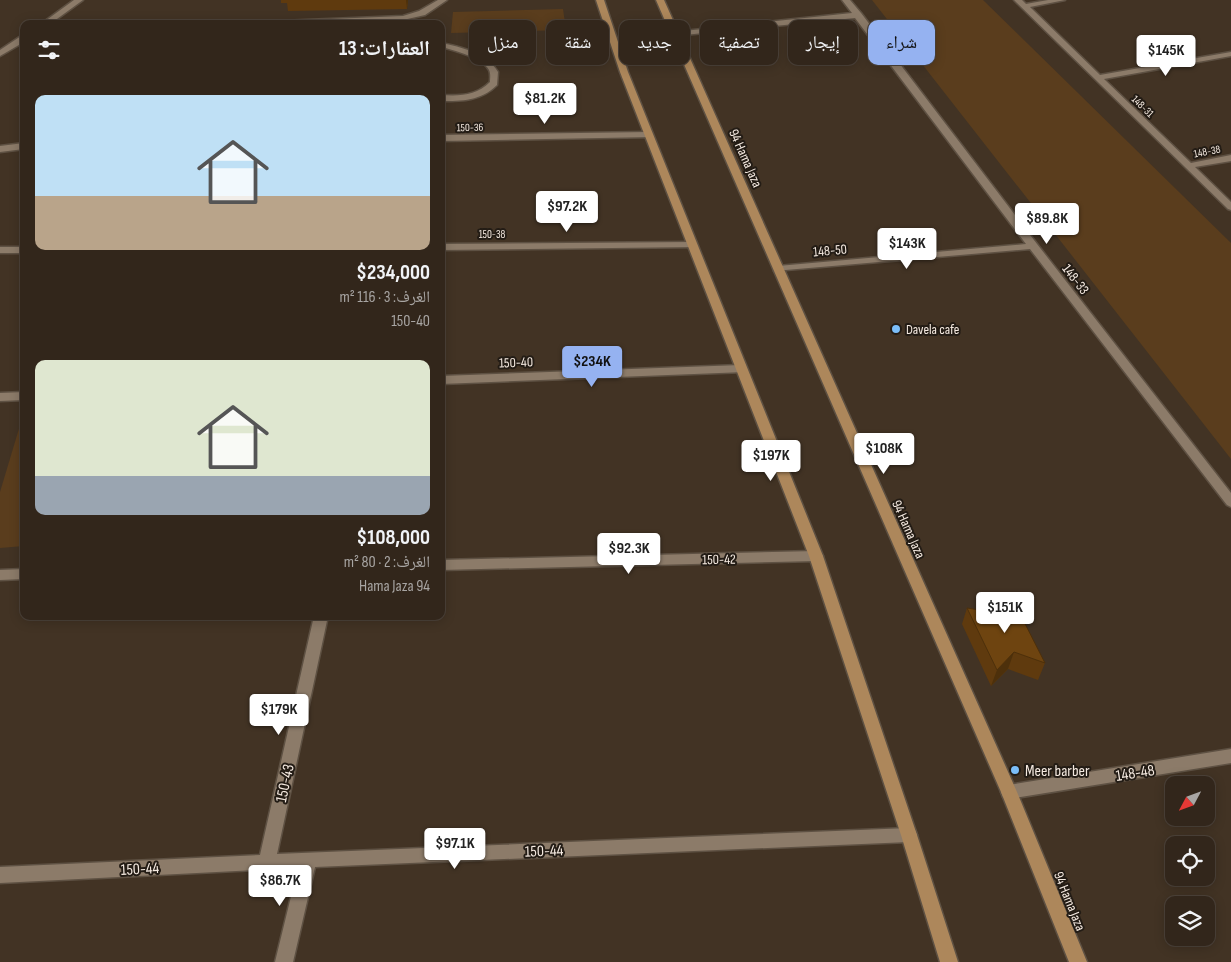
<!DOCTYPE html>
<html lang="ar">
<meta charset="utf-8">
<style>
body{margin:0;font-family:"Sofia Sans Condensed","Noto Naskh Arabic",sans-serif;background:#3a2e24;color:#f1f3f6;direction:rtl;height:100vh;display:flex;flex-direction:column;font-size:19px;white-space:nowrap}
*{box-sizing:border-box;margin:0}
p{font-size:16px;color:#a8a5a3}
.icon{flex:none;width:28px;height:28px;fill:none;stroke:currentColor;stroke-width:2;stroke-linecap:round;stroke-linejoin:round}
.map{position:relative;flex:1;overflow:hidden;direction:ltr}
.side{position:absolute;left:20px;top:20px;width:425px;height:600px;display:flex;flex-direction:column;background:#32261b;border-radius:10px;box-shadow:0 2px 12px #0003,0 0 0 1px #4d433a;direction:rtl}
.side>*{flex:none}
.hud{position:absolute;left:460px;top:20px;width:475px;height:45px;direction:rtl;display:flex;gap:10px}
.needle{width:32px;rotate:229deg}
.fabs{position:absolute;left:1165px;top:776px;display:grid;gap:10px}
.fabs a{display:grid;place-items:center;width:50px;height:50px;border-radius:10px;background:#32261b;box-shadow:0 2px 12px #0003,0 0 0 1px #4d433a;font-size:25px}
.price{position:absolute;translate:-50% -42px;padding:0 11px;border-radius:5px;background:#fff;color:#222;font-size:16px;line-height:32px;filter:drop-shadow(0 1px 2px #0008)}
.price::after{content:'';position:absolute;left:50%;top:30px;width:15px;height:11px;margin-left:-8px;background:inherit;clip-path:polygon(0 0,100% 0,50% 100%)}
.price.current{background:#95b2f1;color:#111}
ul{padding:0;list-style:none}
li{display:grid;align-content:center;gap:10px;height:265px;padding:0 15px}
li span{display:grid;place-items:center;height:155px;border-radius:10px;color:#555}
li>.icon{margin-inline-start:auto}
span .icon{width:90px;height:90px;fill:#fffc;stroke-width:1}
li b{font-size:21px}
h2{display:flex;justify-content:space-between;align-items:center;height:60px;padding:0 15px;font-size:21px}
.tag{padding:0 18px;border-radius:10px;background:#32261b;box-shadow:0 2px 12px #0003,0 0 0 1px #4d433a;font-size:18px;line-height:45px}
.tag.current{background:#95b2f1;color:#111}
.map>svg:first-child{display:block}
.green{fill:#5a3d1d}
.lines{fill:none;stroke-linecap:round;stroke-linejoin:round}
.lane-casing{stroke:#5e5143;stroke-width:3}
.street-casing{stroke:#5e5143;stroke-width:3}
.secondary-casing{stroke:#5e5143;stroke-width:3}
.lane{fill:#8c7b69;fill-rule:evenodd}
.street{fill:#8c7b69;fill-rule:evenodd}
.secondary{fill:#ad875b;fill-rule:evenodd}
.wall{fill:#5f3a0e}
.shaded-wall{fill:#4d300b}
.building{fill:#6e4410;stroke:#4d300b}
.poi-dot{fill:#7bbef9;stroke:#231c15;stroke-width:2}
.labels{text-anchor:middle;stroke-width:4;stroke-linejoin:round;paint-order:stroke}
.far-street-label{font-size:11px;fill:#f5eae1;stroke:#231c15}
.street-label{font-size:14px;fill:#f5eae1;stroke:#231c15}
.poi-label{font-size:14px;fill:#f5eae1;stroke:#231c15;text-anchor:start}
.near-poi-label{font-size:16px;fill:#f5eae1;stroke:#231c15;text-anchor:start}
.near-street-label{font-size:16px;fill:#f5eae1;stroke:#231c15}
</style>
<div class="map">
<svg width="1231" height="962" viewBox="0 0 1231 962">
<rect width="100%" height="100%" fill="#423324"/>
<g class="green">
<polygon points="872,0 983,0 1231,243 1231,459"/>
<polygon points="563,9 566,30 451,33 453,12"/>
<polygon points="24,412 24,546 0,548 0,492"/>
</g>
<g class="lines">
<defs>
<g id="lane">
<polygon points="438,0 447,0 425,15 403,20 319,24 254,24 258,22 403,16 419,11"/>
<path d="M441,43C461,47 487,53 498,72L497,85C481,101 462,101 441,101V95C460,96 476,96 490,82C490,79 491,74 489,70C483,58 454,50 441,47Z"/>
</g>
<g id="street">
<polygon points="74,0 83,0 50,24 41,24"/>
<polygon points="842,0 850,0 861,13 1037,244 1231,493 1231,507 1227,505 1030,249 774,271 774,267 778,266 1026,244 855,18 674,36 670,34 674,32 852,13"/>
<polygon points="1014,0 1022,0 1026,4 1048,0 1065,0 1030,7 1100,75 1231,52 1231,56 1104,79 1191,163 1231,155 1231,161 1195,167 1231,202 1231,210 1228,209"/>
<polygon points="21,36 24,36 24,42 0,56 0,50"/>
<polygon points="649,132 652,133 652,137 441,141 441,135"/>
<polygon points="24,143 24,149 0,152 0,146"/>
<polygon points="692,242 696,243 696,247 441,250 441,244"/>
<rect x="0" y="247" width="24" height="6"/>
<polygon points="741,365 747,369 745,372 441,384 441,376"/>
<polygon points="24,392 24,400 0,401 0,393"/>
<polygon points="816,551 821,553 823,556 821,559 816,561 441,570 441,560"/>
<polygon points="24,569 24,579 0,580 0,570"/>
<polygon points="314,616 328,616 277,854 909,828 915,830 917,835 915,840 909,842 315,867 293,962 275,962 298,868 0,883 0,867 260,855"/>
<polygon points="1231,749 1231,763 1009,799 1003,797 1001,792 1003,787 1009,785"/>
</g>
<g id="secondary">
<polygon points="596,0 604,0 628,72 823,556 917,835 958,962 940,962 901,835 809,556 620,72"/>
<polygon points="656,0 664,0 1017,792 1087,962 1069,962 1001,792"/>
</g>
</defs>
<use href="#lane" class="lane-casing"/>
<use href="#street" class="street-casing"/>
<use href="#secondary" class="secondary-casing"/>
<use href="#lane" class="lane"/>
<use href="#street" class="street"/>
<use href="#secondary" class="secondary"/>
</g>
<g class="wall">
<polygon points="281,0 408,0 407,9 288,11 287,3 281,3"/>
<polygon points="967,608 1045,663 1038,680 1008,669 991,686 962,624"/>
</g>
<g class="shaded-wall">
<polygon points="406,0 408,0 407,9"/>
<polygon points="1014,652 1008,669 991,686 997,670"/>
</g>
<polygon class="building" points="1015,604 1045,663 1014,652 997,670 967,608 992,612"/>
<g class="poi-dot">
<circle cx="896" cy="329" r="5"/>
<circle cx="1015" cy="770" r="5"/>
</g>
<g class="labels">
<g class="far-street-label">
<text transform="translate(1143 106) rotate(44)" y="4">148-31</text>
<text transform="translate(470 127) rotate(-1)" y="4">150-36</text>
<text transform="translate(1207 151) rotate(-11)" y="4">148-38</text>
<text x="492" y="238">150-38</text>
</g>
<g class="street-label">
<text transform="translate(746 158) rotate(66)" y="5">94 Hama Jaza</text>
<text transform="translate(830 250) rotate(-5)" y="5">148-50</text>
<text transform="translate(1076 279) rotate(52)" y="5">148-33</text>
<text transform="translate(516 362) rotate(-2)" y="5">150-40</text>
<text transform="translate(909 529) rotate(66)" y="5">94 Hama Jaza</text>
<text transform="translate(719 559) rotate(-1)" y="5">150-42</text>
<text transform="translate(1070 901) rotate(68)" y="5">94 Hama Jaza</text>
</g>
<g class="poi-label">
<text x="906" y="334">Davela cafe</text>
</g>
<g class="near-poi-label">
<text x="1025" y="776">Meer barber</text>
</g>
<g class="near-street-label">
<text transform="translate(1135 772) rotate(-9)" y="6">148-48</text>
<text transform="translate(284 783) rotate(-78)" y="6">150-43</text>
<text transform="translate(544 850) rotate(-2)" y="6">150-44</text>
<text transform="translate(140 868) rotate(-3)" y="6">150-44</text>
</g>
</g>
</svg>
<div class="fabs">
<a><svg class="needle" viewBox="-14 -14 28 28"><path d="M0-13l5 13h-10z" fill="#e53935"/><path d="M0 13l5-13h-10z" fill="#a8a5a3"/></svg></a>
<a><svg class="icon" aria-label="locate" viewBox="0 0 24 24"><circle cx="12" cy="12" r="6"/><path d="M12 2v4M12 18v4M2 12h4M18 12h4"/></svg></a>
<a><svg class="icon" aria-label="layers" viewBox="0 0 24 24"><path d="M12 4l9 5-9 5-9-5zM3 14l9 5 9-5"/></svg></a>
</div>
<b class="price" style="left:1166px;top:77px">$145K</b>
<b class="price" style="left:545px;top:125px">$81.2K</b>
<b class="price" style="left:567px;top:233px">$97.2K</b>
<b class="price" style="left:1047px;top:245px">$89.8K</b>
<b class="price" style="left:907px;top:270px">$143K</b>
<b class="price current" style="left:592px;top:388px">$234K</b>
<b class="price" style="left:884px;top:475px">$108K</b>
<b class="price" style="left:771px;top:482px">$197K</b>
<b class="price" style="left:629px;top:575px">$92.3K</b>
<b class="price" style="left:1005px;top:634px">$151K</b>
<b class="price" style="left:279px;top:736px">$179K</b>
<b class="price" style="left:455px;top:870px">$97.1K</b>
<b class="price" style="left:280px;top:907px">$86.7K</b>
<div class="hud">
<a class="tag current">شراء</a>
<a class="tag">إيجار</a>
<a class="tag">تصفية</a>
<a class="tag">جديد</a>
<a class="tag">شقة</a>
<a class="tag">منزل</a>
</div>
<section class="side">
<h2>العقارات: 13<svg class="icon" aria-label="filters" viewBox="0 0 24 24"><path d="M4 7h16M4 17h16"/><circle cx="9" cy="7" r="2"/><circle cx="15" cy="17" r="2"/></svg></h2>
<ul>
<li><span style="background:linear-gradient(#bfe0f5 65%,#b9a48a 0)"><svg class="icon" aria-label="home" viewBox="0 0 24 24"><path d="M3 11l9-7 9 7M6 9v11h12V9"/></svg></span><div><b>$234,000</b><p>الغرف: 3 · 116 m²</p><p>150-40</p></div></li>
<li><span style="background:linear-gradient(#dfe7d0 75%,#9aa5b1 0)"><svg class="icon" aria-label="home" viewBox="0 0 24 24"><path d="M3 11l9-7 9 7M6 9v11h12V9"/></svg></span><div><b>$108,000</b><p>الغرف: 2 · 80 m²</p><p>94 Hama Jaza</p></div></li>
</ul>
</section>
</div>
